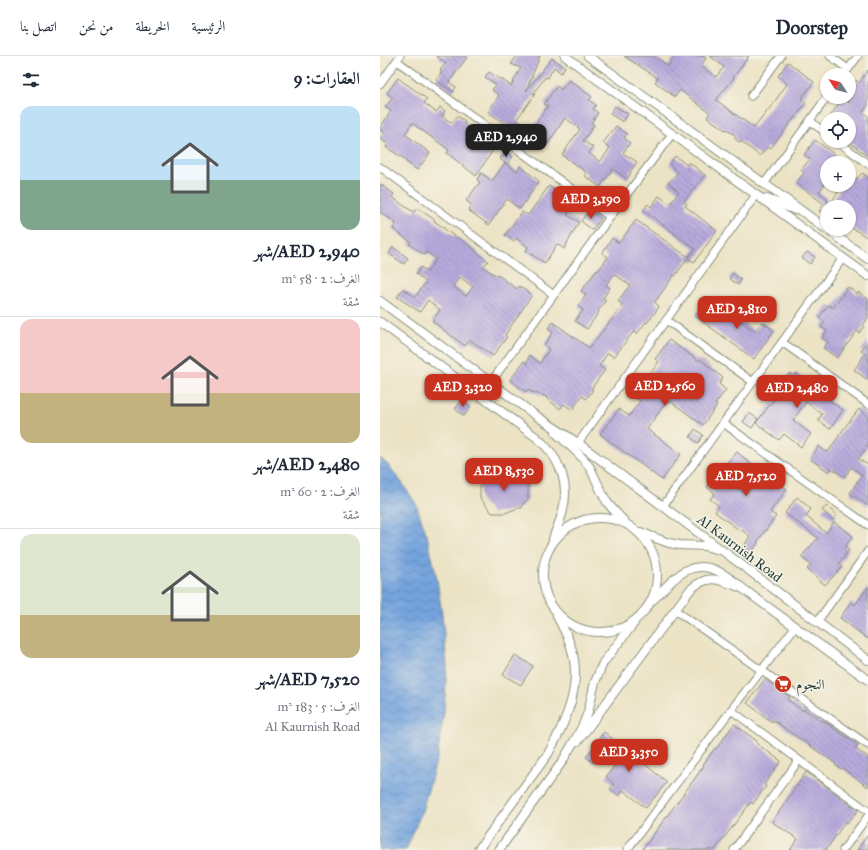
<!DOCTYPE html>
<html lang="ar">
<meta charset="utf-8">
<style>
body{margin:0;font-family:"IM FELL Great Primer",Amiri,serif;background:#f2f2f3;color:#1f2937;direction:rtl;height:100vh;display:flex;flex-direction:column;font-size:15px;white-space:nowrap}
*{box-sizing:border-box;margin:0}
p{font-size:13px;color:#747a83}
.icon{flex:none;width:22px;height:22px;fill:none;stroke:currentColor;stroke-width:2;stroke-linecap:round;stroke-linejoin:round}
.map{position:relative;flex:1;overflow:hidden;direction:ltr}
.panel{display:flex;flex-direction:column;background:#fff;width:380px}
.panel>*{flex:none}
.needle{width:26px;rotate:306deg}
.tools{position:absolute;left:440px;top:12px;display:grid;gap:8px}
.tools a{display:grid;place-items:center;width:36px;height:36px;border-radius:50%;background:#fff;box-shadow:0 1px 3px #0004;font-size:20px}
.price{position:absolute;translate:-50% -34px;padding:0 9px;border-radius:8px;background:#c8321e;color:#fff;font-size:13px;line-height:26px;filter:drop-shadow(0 1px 2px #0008)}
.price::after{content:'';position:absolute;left:50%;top:24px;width:12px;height:9px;margin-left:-6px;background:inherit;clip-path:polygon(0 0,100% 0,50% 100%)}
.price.selected{background:#222;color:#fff}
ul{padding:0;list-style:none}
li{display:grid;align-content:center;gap:8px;height:212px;padding:0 20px}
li+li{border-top:1px solid #e0e1e3}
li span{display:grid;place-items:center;height:124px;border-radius:12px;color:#555}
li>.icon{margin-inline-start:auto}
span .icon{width:72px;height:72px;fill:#fffc;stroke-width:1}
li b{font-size:17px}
h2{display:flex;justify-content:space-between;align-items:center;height:48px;padding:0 20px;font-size:17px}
header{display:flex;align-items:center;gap:24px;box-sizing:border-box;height:56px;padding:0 20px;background:#fff;border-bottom:1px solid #e0e1e3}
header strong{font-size:19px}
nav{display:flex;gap:22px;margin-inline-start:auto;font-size:14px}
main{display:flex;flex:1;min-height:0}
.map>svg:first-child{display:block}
.water{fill:url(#water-waves);stroke:#497088}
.building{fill:url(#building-back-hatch);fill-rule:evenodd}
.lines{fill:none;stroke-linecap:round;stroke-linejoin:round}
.minor-casing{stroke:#86907c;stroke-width:9}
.tertiary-casing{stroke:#86907c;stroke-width:10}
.minor{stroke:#fff;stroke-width:7}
.tertiary{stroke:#fff;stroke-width:8}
.labels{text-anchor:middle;stroke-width:3;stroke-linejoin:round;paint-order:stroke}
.street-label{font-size:14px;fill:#1f3d34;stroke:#f7f3e8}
.poi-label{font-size:14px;fill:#1f3d34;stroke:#f7f3e8;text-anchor:start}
</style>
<header>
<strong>Doorstep</strong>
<nav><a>الرئيسية</a><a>الخريطة</a><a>من نحن</a><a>اتصل بنا</a></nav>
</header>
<main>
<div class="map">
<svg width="488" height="794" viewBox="0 0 488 794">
<defs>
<pattern id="water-waves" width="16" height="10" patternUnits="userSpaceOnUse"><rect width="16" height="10" fill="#73a3dd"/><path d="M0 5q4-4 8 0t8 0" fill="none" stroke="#5e86b4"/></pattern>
<pattern id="building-back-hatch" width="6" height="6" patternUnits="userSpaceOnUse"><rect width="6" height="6" fill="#b8aadd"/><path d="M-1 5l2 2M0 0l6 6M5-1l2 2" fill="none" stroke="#958cb4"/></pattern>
</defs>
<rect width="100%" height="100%" fill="#f7f3e8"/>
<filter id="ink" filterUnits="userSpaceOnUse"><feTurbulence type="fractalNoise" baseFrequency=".025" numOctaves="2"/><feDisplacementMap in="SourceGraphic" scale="8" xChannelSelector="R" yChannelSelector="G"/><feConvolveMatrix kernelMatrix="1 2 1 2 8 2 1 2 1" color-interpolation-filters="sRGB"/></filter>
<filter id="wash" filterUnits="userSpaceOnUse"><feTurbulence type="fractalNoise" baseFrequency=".012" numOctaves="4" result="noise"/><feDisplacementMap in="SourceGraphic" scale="16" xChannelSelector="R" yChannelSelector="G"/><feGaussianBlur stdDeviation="0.9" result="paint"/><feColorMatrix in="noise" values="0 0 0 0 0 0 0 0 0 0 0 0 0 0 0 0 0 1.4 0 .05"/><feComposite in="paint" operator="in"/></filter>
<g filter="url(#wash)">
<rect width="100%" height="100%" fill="#ece3c5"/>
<polygon class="water" points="0,402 9,410 22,427 36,448 47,480 57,523 63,567 67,610 64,655 57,702 42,755 26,794 0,794"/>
<g id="blocks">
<g class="building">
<polygon points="56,0 88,0 69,26 76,31 73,36 56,24 62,16 60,14 66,7"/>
<polygon points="137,0 160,0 146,35 172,2 185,11 181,17 174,11 170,18 168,22 165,21 162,26 153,37 155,38 136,64 144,70 136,82 130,77 133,73 108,56 119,39 112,34 116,29 105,21 109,16 120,23 120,22 131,30 136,20 141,12 131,8"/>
<polygon points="244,0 274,0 288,10 295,0 322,0 326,2 321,10 336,21 344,11 330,0 369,0 353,22 354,22 336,44 374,72 393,48 407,28 398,20 408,6 434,26 421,43 426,47 414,63 414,62 390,93 387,91 380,100 361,85 359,86 354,82 356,80 346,73 345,74 327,61 330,57 300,34 295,41 275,26 278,22"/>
<polygon points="488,14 488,49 483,56 488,60 488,100 469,86 469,63 448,63 463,42 469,47 469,34 476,24 479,27"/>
<polygon points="18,22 47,43 44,47 56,56 60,51 65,55 62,60 72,67 77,60 85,65 84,68 97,77 96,78 107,86 108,84 113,87 110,92 113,94 96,120 67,97 69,94 32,67 25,78 50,97 37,114 25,105 26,104 6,91 8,88 0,83 4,76 0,74 0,72 11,55 5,51 13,42 7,37"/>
<polygon points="189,24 212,41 209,44 216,49 213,53 218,57 211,67 214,69 203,85 213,91 209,97 220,106 230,92 223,87 236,70 247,78 244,82 250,87 243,97 257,106 250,116 251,117 247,123 233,113 220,131 205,120 207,117 182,99 200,73 185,62 167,89 150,76 168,50 164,48 177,30 181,34"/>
<polygon points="235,50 248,58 243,66 230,58"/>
<polygon points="435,84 466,107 447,107 447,125 439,136 447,142 447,160 439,155 444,148 416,127 424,117 421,114 430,103 424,99"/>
<polygon points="126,96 133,101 127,108 120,103"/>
<polygon points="295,100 307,109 309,106 325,119 304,145 307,148 305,150 337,175 314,206 308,202 295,220 294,219 275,246 279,251 267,267 266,266 257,278 254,275 234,301 228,297 219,310 225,314 211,333 213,334 206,343 202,340 192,354 184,348 180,353 166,342 167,341 147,334 146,336 130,324 144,305 147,307 149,299 160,307 169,293 164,289 173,276 168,272 173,266 209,292 243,249 238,245 250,229 234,218 226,229 230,232 223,242 226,244 218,255 219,256 207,273 195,265 203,254 198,250 206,239 201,235 217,214 218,215 228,201 222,197 232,182 239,187 256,164 308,201 315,193 263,154 268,148 271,151 279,140 290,148 299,136 288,127 298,116 289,108"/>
<polygon points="125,107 137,115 140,110 159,125 140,153 127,143 109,169 88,154 92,149 86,145 100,126 97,124 101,117 112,125"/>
<polygon points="469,117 477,123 482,117 488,121 488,182 469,170 469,151 461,151 452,145 463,129 469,129"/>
<path d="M0,128L14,138L12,141L27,152L34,156L37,152L55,164L54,165L64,172V173L77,182V181L97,195L96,196L108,205L103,211L117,220L118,219L137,233L139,230L152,239L125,279L127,281L113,300L90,284L85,290L52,265L60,254L48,244L40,256L17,241L23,233L35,241L46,226L36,218L41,211L47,216L56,203L46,196L45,199L29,188L31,186L13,173L16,167L0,156ZM80,221L93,231L86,240L73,230Z"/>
<polygon points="169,130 180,138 176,144 191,153 187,159 199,166 184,193 177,188 165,207 146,195 148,191 136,182 134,185 125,179 142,156 148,159"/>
<polygon points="209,154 221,163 212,174 201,165"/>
<polygon points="13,191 28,202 24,208 9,198"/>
<polygon points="427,196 435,201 430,208 422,202"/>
<polygon points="353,217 361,224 358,229 349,222"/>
<polygon points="468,231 477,238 478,236 488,243 488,262 483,269 484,270 479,277 477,275 457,302 443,292 448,286 442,282 447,275 441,271 445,266 439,262 448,249 453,252"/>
<polygon points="354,248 366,257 360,265 375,275 382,266 394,274 374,303 315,260 323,249 343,263"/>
<polygon points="289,284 319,305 320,303 343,322 339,328 346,334 335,348 337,349 323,369 290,345 289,347 287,345 267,373 301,398 282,424 220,378 239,353 249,360 260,345 249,337 254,330 258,333 279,306 275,303"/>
<polygon points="488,285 488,324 474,314 485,298 481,295"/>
<polygon points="410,317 414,320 416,317 432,329 438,321 444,326 437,336 463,354 450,373 438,364 442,358 426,346 413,364 431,378 421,391 404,378 399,384 376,367 397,339 395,337"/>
<polygon points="82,344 91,351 84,360 75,353"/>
<polygon points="479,353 488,360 488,390 478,403 488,409 488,450 470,437 482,419 471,411 465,421 451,412 449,416 430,403 439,390 446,396 446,395 448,396 459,380 459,379"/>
<polygon points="369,357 378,363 372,372 363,366"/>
<polygon points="315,373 323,379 318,387 310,381"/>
<path d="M357,396L379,415L383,410L395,418L392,422L407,433L390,456L396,460L377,486L378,487L371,497L363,492L370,480L360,473L359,474L335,456L339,450L330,443L335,437L327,431L337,418ZM369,415L378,422L366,438L356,431Z"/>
<polygon points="128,414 136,414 148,429 148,444 142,448 142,452 138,452 125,457 112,457 100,442 100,427 110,419 116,416 125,416"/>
<polygon points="417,441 431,453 426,460 446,477 454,466 473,480 465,491 469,494 459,508 462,511 445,529 427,513 431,509 421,501 438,482 405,457"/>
<polygon points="447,450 456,459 453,464 442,454"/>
<polygon points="488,531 488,583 460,562 471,546 475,549"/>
<polygon points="135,599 153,610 141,629 123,619"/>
<polygon points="385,623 410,641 408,644 423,655 424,653 441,665 442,664 478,689 475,693 488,701 488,731 462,712 461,713 455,709 456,708 393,664 392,666 367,647"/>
<polygon points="354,668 377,685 376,687 401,705 384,729 386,730 373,748 371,746 335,794 262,794 324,710 323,709 335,692 336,693"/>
<polygon points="224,676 287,726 266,752 243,734 239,740 230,733 234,728 226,721 242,700 227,689 214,707 206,701"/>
<polygon points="426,716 478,754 468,767 466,765 446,794 410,794 418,783 392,766"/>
<polygon points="488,779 488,794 477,794"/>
</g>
</g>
</g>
<g filter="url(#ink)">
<use href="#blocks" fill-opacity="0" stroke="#86907c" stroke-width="1"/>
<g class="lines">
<defs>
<g id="minor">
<polyline points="450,0 468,13"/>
<polyline points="17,5 230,161"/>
<polyline points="464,19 478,0"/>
<polyline points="0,28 20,0"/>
<polyline points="371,40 401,0"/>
<polyline points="430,65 447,78"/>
<polyline points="457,85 488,108"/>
<polyline points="0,111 174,239"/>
<polyline points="384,128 447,41"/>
<polyline points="286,264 373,326"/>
<polyline points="402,286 488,348"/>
<polyline points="111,326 230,161 292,78"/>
<polyline points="343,367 488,469"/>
<polyline points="198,387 376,139"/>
<polyline points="283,450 463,202"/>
<polyline points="295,554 488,689"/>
<polyline points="437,566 488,495"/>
<polyline points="351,654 488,755"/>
<polyline points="247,794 351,654 415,571"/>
<polyline points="354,794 419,704"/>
<polyline points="463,794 488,760"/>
</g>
<g id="tertiary">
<polyline points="185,0 488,220"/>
<polyline points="208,0 488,203"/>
<polyline points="387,143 415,154"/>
<polyline points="0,245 155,359 198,387 347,498 488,604"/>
<path d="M0,266L156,381C178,399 190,425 183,454C181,464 176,473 173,483"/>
<path d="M176,377C187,387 200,397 209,410C216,422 220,435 227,446C232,453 238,459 244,465"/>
<circle cx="220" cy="519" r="57"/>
<polyline points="260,476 270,480 289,487 300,489 325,490 339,494"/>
<path d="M273,544C280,537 286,530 293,524C318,500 340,513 362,532L488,624"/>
<path d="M198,685L310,534C329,516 340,524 362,532"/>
<path d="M98,794L168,698C186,666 203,628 191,591C188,580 182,570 177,560"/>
<polyline points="119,794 182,706 196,682 203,669 208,656 215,626 223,607 254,567"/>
</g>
</defs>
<use href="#minor" class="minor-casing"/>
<use href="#tertiary" class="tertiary-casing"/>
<use href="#minor" class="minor"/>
<use href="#tertiary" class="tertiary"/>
</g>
</g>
<defs>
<symbol id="supermarket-disc" viewBox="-11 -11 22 22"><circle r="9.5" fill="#c8321e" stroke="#f7f3e8"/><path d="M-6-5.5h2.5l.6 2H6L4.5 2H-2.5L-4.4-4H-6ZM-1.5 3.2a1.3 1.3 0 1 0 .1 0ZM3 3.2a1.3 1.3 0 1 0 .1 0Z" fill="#fff"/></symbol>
</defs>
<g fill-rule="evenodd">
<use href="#supermarket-disc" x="393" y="618" width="20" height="20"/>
</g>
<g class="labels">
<g class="street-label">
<text transform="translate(360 492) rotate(37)" y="5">Al Kaurnish Road</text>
</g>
<g class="poi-label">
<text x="416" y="633">النجوم</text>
</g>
</g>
</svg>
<div class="tools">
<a><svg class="needle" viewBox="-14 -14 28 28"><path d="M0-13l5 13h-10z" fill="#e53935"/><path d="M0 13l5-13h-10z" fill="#747a83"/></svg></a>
<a><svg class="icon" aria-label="locate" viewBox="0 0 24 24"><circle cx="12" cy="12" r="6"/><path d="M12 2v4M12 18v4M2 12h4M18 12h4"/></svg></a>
<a>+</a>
<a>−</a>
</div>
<b class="price selected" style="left:126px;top:102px">AED 2,940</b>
<b class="price" style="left:211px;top:164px">AED 3,190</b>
<b class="price" style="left:357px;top:274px">AED 2,810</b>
<b class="price" style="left:285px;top:351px">AED 2,560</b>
<b class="price" style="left:83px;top:352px">AED 3,320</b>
<b class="price" style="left:417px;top:353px">AED 2,480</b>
<b class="price" style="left:124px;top:436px">AED 8,530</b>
<b class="price" style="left:366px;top:441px">AED 7,520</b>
<b class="price" style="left:249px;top:717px">AED 3,350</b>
</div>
<section class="panel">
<h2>العقارات: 9<svg class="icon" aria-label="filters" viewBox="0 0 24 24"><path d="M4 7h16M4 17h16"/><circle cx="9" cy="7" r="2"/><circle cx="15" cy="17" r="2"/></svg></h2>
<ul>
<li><span style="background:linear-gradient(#bfe0f5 60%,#7fa58c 0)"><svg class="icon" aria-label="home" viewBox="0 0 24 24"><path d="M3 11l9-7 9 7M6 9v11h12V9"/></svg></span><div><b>AED 2,940/شهر</b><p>الغرف: 2 · 58 m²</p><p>شقة</p></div></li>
<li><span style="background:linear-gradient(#f6c9c9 60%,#c2b280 0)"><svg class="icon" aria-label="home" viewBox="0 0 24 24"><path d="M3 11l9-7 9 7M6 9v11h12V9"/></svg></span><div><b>AED 2,480/شهر</b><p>الغرف: 2 · 60 m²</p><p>شقة</p></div></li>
<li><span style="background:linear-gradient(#dfe7d0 65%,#c2b280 0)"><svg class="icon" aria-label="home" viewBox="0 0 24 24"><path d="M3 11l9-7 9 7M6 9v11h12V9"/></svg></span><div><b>AED 7,520/شهر</b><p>الغرف: 5 · 183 m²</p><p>Al Kaurnish Road</p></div></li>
</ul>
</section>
</main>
